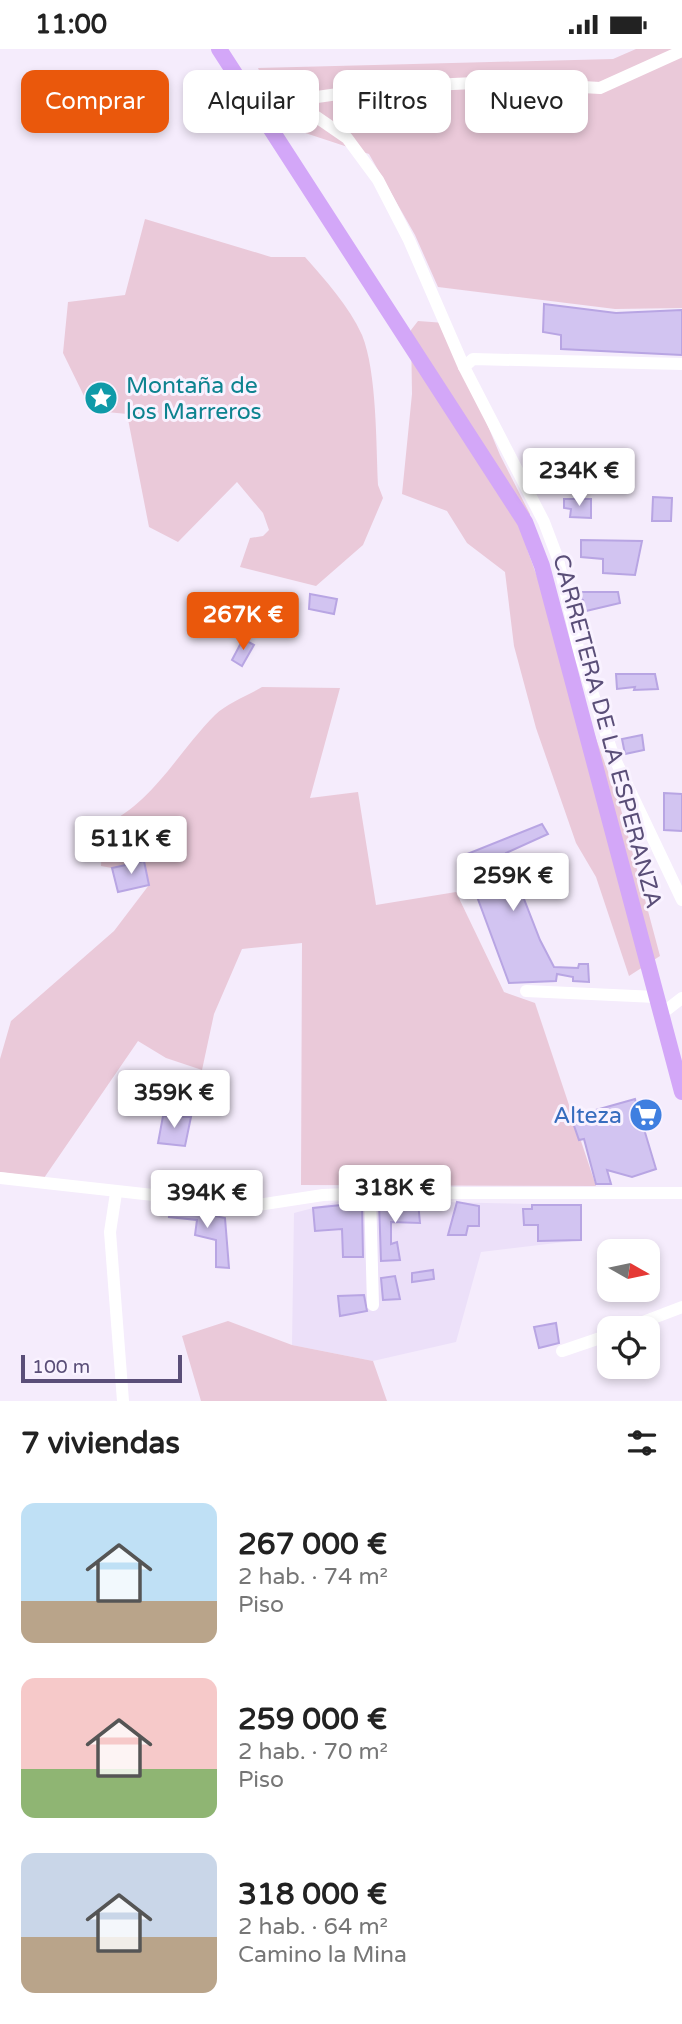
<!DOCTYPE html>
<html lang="es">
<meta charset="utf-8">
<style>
body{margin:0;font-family:"Varela Round",sans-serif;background:#f2f2f2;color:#222;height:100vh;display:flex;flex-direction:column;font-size:26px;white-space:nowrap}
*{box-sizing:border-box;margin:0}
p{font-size:23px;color:#767676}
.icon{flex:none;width:38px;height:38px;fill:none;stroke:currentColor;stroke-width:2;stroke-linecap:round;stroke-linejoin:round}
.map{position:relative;height:1352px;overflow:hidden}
.details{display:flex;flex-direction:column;background:#fff;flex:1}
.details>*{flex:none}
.guide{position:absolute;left:21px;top:21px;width:640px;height:63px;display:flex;gap:14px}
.needle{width:46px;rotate:99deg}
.tools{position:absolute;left:597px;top:1190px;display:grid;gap:14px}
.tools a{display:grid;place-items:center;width:63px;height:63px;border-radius:14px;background:#fff;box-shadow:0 4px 10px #0003;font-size:35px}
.scale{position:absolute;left:21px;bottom:18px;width:161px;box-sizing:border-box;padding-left:7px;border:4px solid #5a4e78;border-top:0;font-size:19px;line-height:24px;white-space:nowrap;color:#5a4e78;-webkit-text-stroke:5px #f9f2ff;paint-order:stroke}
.price{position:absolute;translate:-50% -60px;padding:0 16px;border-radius:7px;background:#fff;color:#222;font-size:23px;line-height:46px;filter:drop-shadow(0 2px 4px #0008)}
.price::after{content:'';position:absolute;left:50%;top:42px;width:21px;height:16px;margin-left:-10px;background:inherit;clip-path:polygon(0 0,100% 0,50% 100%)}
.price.active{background:#ea580c;color:#fff}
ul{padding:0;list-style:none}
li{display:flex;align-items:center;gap:21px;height:175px;padding:0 21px}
li span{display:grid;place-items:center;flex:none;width:196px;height:140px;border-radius:14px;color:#555}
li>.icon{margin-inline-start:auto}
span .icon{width:84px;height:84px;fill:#fffc;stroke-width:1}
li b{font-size:30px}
h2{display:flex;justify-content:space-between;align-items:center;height:84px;padding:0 21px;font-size:30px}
.chip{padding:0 24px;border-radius:14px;background:#fff;box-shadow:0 4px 10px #0003;font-size:24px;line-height:63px}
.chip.active{background:#ea580c;color:#fff}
.status{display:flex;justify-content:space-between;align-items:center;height:49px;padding:0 35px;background:#fff;direction:ltr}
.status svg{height:19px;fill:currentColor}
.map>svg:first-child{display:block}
.residential{fill:#ece0f9}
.green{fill:#eac9d9}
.building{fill:#d2c4f1;stroke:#b8a5e3;stroke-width:2}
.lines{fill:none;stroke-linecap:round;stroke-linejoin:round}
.minor{stroke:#fff;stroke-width:12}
.major{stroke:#d3a7f8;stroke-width:16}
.labels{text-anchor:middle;stroke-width:6;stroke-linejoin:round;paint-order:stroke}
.culture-label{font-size:23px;fill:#0d838f;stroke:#f9f2ff;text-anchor:start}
.street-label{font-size:23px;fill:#5a4e78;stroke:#f9f2ff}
.shop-label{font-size:23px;fill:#366cbe;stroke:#f9f2ff;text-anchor:end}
</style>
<div class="status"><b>11:00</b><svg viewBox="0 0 49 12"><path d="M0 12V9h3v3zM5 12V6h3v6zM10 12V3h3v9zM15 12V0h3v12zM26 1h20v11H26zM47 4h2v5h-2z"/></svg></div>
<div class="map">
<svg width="682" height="1352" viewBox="0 0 682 1352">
<rect width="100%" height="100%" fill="#f5ecfc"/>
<polygon class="residential" points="344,1151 581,1156 581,1191 481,1203 456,1293 373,1312 292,1296 294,1164"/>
<g class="green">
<polygon points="636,0 682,0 682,259 615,260 438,238 415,186 369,105 284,77 258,19 613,10"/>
<path d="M145,170L271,208H305C326,232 349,257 362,286C377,323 376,395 378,436L383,449L363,496L316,537L240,518L250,489L263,487L269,481L263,464L237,433L178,493L149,478L127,365L107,363L85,349L63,304L68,253L125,246Z"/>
<polygon points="418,272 445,274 500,406 530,465 527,500 619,753 660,907 629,927 596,828 576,794 536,679 514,597 505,523 467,494 447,462 402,445 412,345 411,281"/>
<path d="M262,638L340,639L310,749L358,743L376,856L456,843L504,943L535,954L596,1137L301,1136L302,894L242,900L214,965L202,1021L166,1009L138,992L44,1129L0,1123V1010L11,972L114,882L149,836L143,812L112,819L101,817L103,777C154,753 177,704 215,666C227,654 247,647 262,638Z"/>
<polygon points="228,1272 292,1296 373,1312 387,1352 201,1352 182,1287"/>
</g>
<g class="building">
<polygon points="544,255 616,264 682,261 682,306 561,300 561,286 543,283"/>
<polygon points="653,448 672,449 671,472 652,472"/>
<polygon points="564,450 591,450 591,469 570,468 571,460 564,459"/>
<polygon points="581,491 642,492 635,526 603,524 603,510 581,508"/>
<polygon points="574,543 618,543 620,554 586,562 583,551 576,550"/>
<polygon points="310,545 337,550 334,565 309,560"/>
<polygon points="243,590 254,596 242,617 232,611"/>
<polygon points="616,625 655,625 658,640 634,641 635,638 617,640"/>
<polygon points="642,686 644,701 625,705 622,690"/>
<polygon points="664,744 682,745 682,782 664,781"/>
<polygon points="542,775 548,785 506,804 540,891 554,918 578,919 579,915 588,915 589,933 573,932 573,928 557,925 556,932 509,934 462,807"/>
<polygon points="144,812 149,836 118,843 112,819"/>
<polygon points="635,1050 656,1120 632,1128 607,1121 611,1135 596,1135 584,1090 579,1091 571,1068"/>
<polygon points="163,1067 191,1068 185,1097 158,1094"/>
<polygon points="379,1153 418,1153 420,1174 391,1173 391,1195 397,1193 400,1211 381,1212"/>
<polygon points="457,1153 479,1157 479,1177 468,1177 466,1186 448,1186"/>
<polygon points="351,1155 362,1155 363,1208 343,1208 342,1180 315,1182 313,1159"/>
<polygon points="532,1156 581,1156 581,1191 538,1192 538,1176 524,1176 523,1160 532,1160"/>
<polygon points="171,1157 205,1161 205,1165 225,1169 229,1219 216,1218 216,1191 195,1186 197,1171 169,1168"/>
<polygon points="433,1221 434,1230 412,1233 412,1224"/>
<polygon points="395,1227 400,1250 383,1251 381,1229"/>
<polygon points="364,1246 367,1262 340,1267 338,1247"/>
<polygon points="556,1274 559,1294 539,1299 534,1278"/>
</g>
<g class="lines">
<g class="minor">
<polyline points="279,40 317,48 387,38 497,33 600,39 682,2"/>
<polyline points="250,47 273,38 347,89 378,131 409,191 464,318 544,473 558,510 579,603 613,706 682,851"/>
<polyline points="464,318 473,310 682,315"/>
<polyline points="526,942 656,948"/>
<polyline points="660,966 682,949"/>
<polyline points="0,1129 252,1157 323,1146 370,1144 682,1144"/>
<polyline points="116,1144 110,1183 123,1352"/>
<polyline points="370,1144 373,1256"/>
<polyline points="627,1279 682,1258"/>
<polyline points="562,1302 609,1286"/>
</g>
<polyline class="major" points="219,0 525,473 542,517 682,1043"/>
</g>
<defs>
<symbol id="sight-disc" viewBox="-11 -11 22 22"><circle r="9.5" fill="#0f9aa8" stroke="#f9f2ff"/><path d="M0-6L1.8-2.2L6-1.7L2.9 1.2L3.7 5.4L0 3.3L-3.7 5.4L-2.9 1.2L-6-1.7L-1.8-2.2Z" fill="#fff"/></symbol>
<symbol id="supermarket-disc" viewBox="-11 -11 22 22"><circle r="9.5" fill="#3f7fe0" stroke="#f9f2ff"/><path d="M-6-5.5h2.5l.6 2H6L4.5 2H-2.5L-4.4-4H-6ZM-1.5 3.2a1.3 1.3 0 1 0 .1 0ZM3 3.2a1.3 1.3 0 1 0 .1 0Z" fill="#fff"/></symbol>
</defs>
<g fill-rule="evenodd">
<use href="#sight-disc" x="82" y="330" width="38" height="38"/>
<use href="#supermarket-disc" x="627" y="1047" width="38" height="38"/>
</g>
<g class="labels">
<g class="culture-label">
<text x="126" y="344">Montaña de<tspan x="126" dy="26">los Marreros</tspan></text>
</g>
<g class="street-label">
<text transform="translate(608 682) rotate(75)" y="8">CARRETERA DE LA ESPERANZA</text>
</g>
<g class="shop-label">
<text x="622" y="1074">Alteza</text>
</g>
</g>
</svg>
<div class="tools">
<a><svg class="needle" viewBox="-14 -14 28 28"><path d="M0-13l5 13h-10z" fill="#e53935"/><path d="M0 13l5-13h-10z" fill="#767676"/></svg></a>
<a><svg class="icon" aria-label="locate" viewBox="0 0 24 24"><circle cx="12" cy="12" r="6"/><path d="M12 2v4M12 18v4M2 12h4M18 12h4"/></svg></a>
</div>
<div class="scale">100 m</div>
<b class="price" style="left:579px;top:459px">234K €</b>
<b class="price active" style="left:243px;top:603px">267K €</b>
<b class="price" style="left:131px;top:827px">511K €</b>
<b class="price" style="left:513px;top:864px">259K €</b>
<b class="price" style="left:174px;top:1081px">359K €</b>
<b class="price" style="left:395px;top:1176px">318K €</b>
<b class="price" style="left:207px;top:1181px">394K €</b>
<div class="guide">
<a class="chip active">Comprar</a>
<a class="chip">Alquilar</a>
<a class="chip">Filtros</a>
<a class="chip">Nuevo</a>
</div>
</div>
<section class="details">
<h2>7 viviendas<svg class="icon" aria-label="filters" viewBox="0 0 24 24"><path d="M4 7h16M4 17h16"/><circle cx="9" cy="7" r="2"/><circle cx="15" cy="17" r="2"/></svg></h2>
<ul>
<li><span style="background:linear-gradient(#bfe0f5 70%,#b9a48a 0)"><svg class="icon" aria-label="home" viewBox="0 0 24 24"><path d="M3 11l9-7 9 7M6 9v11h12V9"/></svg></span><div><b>267 000 €</b><p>2 hab. · 74 m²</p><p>Piso</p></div></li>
<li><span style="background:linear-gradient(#f6c9c9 65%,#8fb573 0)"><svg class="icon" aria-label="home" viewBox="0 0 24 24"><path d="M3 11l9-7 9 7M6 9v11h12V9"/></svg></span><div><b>259 000 €</b><p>2 hab. · 70 m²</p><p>Piso</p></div></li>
<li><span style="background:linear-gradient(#c9d6e8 60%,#b9a48a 0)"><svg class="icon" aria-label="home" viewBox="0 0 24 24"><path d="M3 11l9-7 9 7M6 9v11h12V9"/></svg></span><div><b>318 000 €</b><p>2 hab. · 64 m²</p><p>Camino la Mina</p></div></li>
</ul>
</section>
